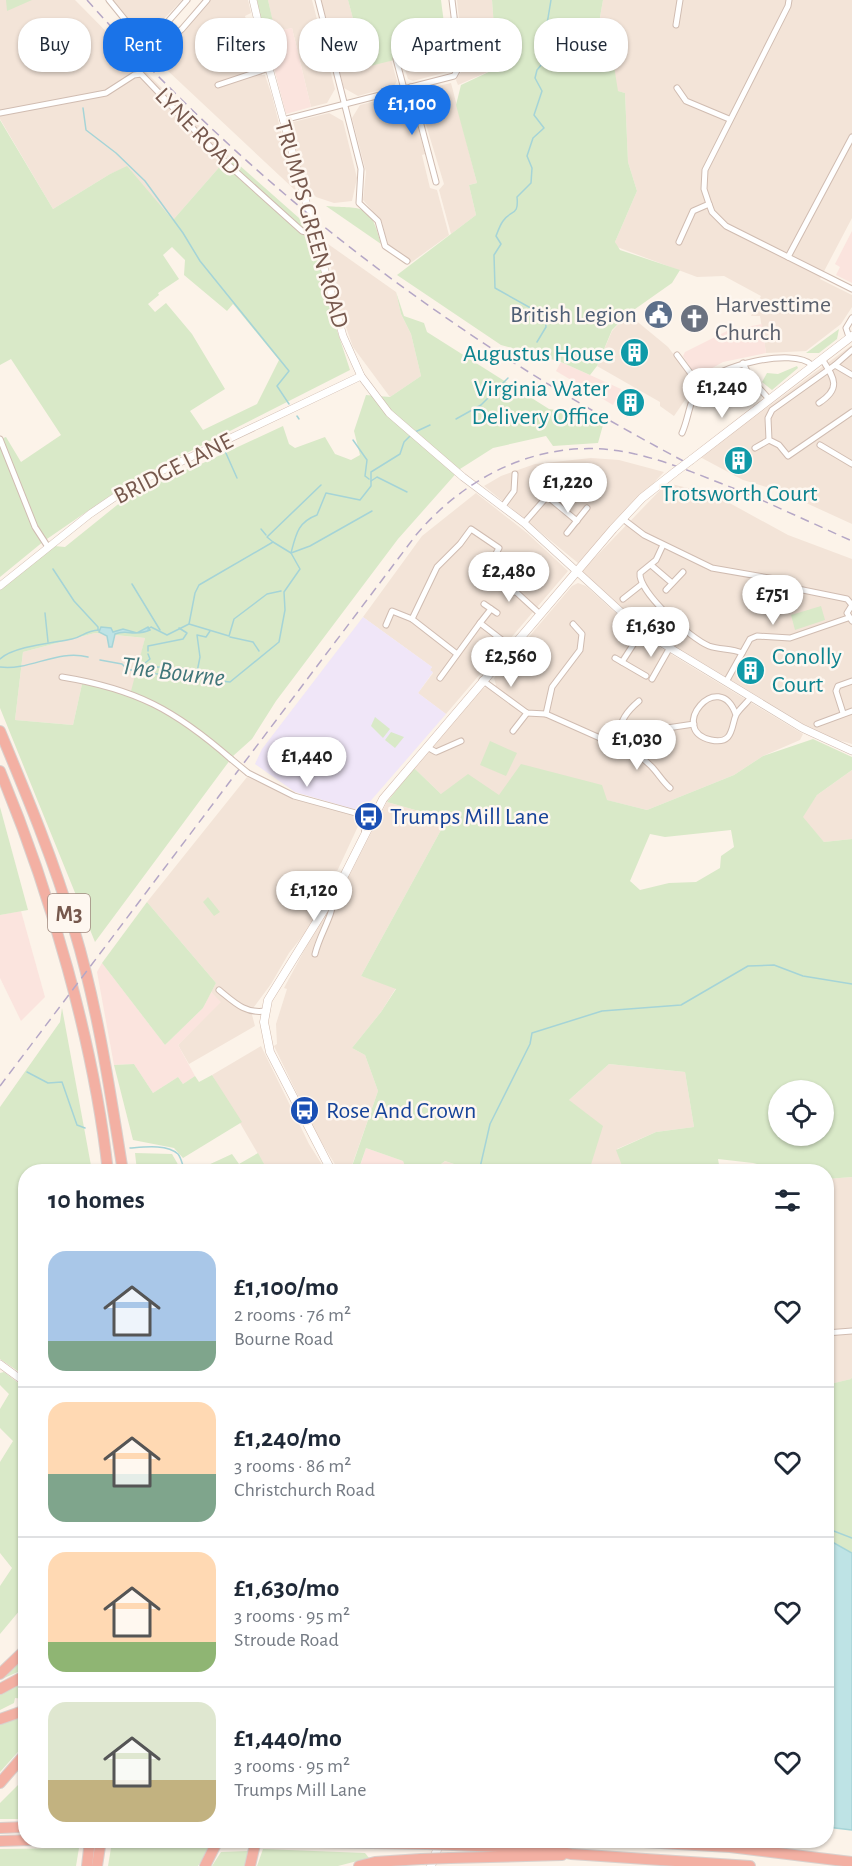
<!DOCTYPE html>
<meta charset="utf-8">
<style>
body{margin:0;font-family:"Alegreya Sans",sans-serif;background:#f6f6f7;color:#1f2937;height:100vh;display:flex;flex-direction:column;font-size:22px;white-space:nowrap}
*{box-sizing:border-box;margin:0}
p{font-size:20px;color:#747a83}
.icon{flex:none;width:33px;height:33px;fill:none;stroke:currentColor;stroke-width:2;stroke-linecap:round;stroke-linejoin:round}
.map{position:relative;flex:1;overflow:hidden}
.panel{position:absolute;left:18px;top:1164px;width:816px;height:684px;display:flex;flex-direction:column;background:#fff;border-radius:24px;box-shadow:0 2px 4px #0004}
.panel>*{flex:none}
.top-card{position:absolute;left:18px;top:18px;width:816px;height:54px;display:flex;gap:12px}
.tools{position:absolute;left:768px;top:1080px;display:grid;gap:12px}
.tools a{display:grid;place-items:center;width:66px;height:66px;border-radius:50%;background:#fff;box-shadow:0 2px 4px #0004;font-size:30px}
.price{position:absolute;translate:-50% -51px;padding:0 14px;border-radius:21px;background:#fff;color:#222;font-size:20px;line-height:39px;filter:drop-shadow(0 2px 3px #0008)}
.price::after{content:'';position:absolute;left:50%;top:36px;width:18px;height:14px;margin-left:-9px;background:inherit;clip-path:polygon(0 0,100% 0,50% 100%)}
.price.selected{background:#1a73e8;color:#fff}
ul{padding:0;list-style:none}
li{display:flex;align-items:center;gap:18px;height:150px;padding:0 30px}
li+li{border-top:2px solid #e0e1e3}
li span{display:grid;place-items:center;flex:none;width:168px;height:120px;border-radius:18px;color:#555}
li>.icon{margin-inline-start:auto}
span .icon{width:72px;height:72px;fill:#fffc;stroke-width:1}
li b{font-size:26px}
h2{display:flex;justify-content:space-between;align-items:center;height:72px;padding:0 30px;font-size:26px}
.pill{padding:0 21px;border-radius:24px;background:#fff;box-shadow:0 2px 4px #0004;font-size:21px;line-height:54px}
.pill.selected{background:#1a73e8;color:#fff}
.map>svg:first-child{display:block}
.residential{fill:#f3e4d8}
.commercial{fill:#fbe4de}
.education{fill:#f0e6f8}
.green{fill:#d9e9c8;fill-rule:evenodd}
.water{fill:#bee3e5;stroke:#a5d4d7;stroke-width:1.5}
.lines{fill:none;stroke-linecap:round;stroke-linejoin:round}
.stream{stroke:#a5d4d7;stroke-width:1.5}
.minor-casing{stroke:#d0bcb1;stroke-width:7}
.tertiary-casing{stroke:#d0bcb1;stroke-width:8}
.secondary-casing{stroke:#d3bcaf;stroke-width:9}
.motorway-casing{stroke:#d9d0cd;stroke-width:12}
.minor{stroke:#fff;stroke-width:5}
.tertiary{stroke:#fff;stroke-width:7}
.secondary{stroke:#fff;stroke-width:8}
.motorway{stroke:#f3b0a3;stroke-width:10}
.rail{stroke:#b5a7c6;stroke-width:1.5;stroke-dasharray:9 6;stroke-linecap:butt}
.minor-bridge-casing{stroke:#d0bcb1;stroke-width:7;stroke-linecap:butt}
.secondary-bridge-casing{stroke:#d3bcaf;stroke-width:9;stroke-linecap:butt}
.motorway-bridge-casing{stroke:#d9d0cd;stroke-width:12;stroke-linecap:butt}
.minor-bridge{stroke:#fff;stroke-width:5}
.secondary-bridge{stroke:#fff;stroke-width:8}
.motorway-bridge{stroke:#f3b0a3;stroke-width:10}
.labels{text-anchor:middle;stroke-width:5;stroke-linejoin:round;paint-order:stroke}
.shield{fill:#fef7f0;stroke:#9f887e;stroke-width:1.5}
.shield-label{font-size:22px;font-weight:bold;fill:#76584d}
.street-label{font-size:24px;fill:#76584d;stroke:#fef7f0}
.worship-label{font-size:24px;fill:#5b616d;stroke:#fef7f0;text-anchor:start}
.service-label{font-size:24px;fill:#4e5e75;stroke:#fef7f0;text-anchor:end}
.culture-label{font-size:24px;fill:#0d838f;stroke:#fef7f0;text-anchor:end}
.transit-label{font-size:24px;fill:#164399;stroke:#fef7f0;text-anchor:start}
.water-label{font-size:26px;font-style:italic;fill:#41767a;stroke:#fef7f0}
</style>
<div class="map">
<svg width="852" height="1866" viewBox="0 0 852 1866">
<rect width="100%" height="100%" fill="#fcf3e9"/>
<g class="residential">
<polygon points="0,0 75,0 229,156 173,220 127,167 110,174 53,209 0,119"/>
<polygon points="113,0 182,0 157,26 136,27"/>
<polygon points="210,0 248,0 251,13 245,16 262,75 265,75 272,96 296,191 152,56 186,28"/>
<polygon points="268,0 312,0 335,89 327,103 311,107 292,28 275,32"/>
<polygon points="321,0 348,0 366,66 391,60 397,81 394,86 358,96 344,88"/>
<polygon points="457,0 492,0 497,68 458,85 456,80 464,67"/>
<polygon points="603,0 852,0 852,218 820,279 852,295 852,307 841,324 806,351 766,353 760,316 751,316 761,296 724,276 697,277 617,247 615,242 637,191 628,162 625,93 618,91 592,63"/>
<polygon points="453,46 454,65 451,71 413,81 408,79 401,57"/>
<polygon points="451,83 477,183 469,185 476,215 451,234 439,190 444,184 417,95 421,90"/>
<polygon points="403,94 410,96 425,154 422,155 430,188 437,190 449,235 409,264 382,247 387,243 382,222 363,200 366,172 352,118 360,105"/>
<polygon points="329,113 343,121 357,178 352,201 334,203 316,197 305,185 301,174 289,123"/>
<polygon points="328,244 396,292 401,314 411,334 421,376 390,397 353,347 335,296"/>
<polygon points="628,314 668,347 696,384 674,416 660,406 660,402 597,366 612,331"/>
<polygon points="852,345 852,524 780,491 743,480 700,457"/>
<polygon points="591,458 619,460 664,472 578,563 484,486 501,476 535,464"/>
<polygon points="667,483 713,494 788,535 852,559 852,744 817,734 648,632 582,571"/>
<polygon points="476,493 527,533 568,571 446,714 418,693 433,673 430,670 432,667 363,617 422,536"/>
<polygon points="578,583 586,586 641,636 803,734 800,740 763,756 734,775 647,810 606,800 441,794 414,768 481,689 486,687 492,690 496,685 494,678 572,586"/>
<polygon points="95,633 145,638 132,692 82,684 73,725 15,720 23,652"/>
<polygon points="852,770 852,839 824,842 802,817 817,795"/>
<polygon points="247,777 301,801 353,815 360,822 333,880 335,882 309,928 289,953 271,984 251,1011 255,1026 189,1064 178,1045 220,1002 211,992 216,983 147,902"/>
<polygon points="387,802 447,819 361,976 396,988 381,1012 352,1048 365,1055 378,1091 350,1171 339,1171 316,1133 274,1046 277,1044 276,1024 287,989 284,988 319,923 340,894"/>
<polygon points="261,1046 309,1144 326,1171 268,1171 212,1075"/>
<polygon points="609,1064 685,1072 694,1127 656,1132 617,1149 624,1171 589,1171 569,1100"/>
<polygon points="445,1161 475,1171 432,1172"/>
<polygon points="852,1177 852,1377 851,1379 827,1385 826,1179"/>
</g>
<g class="commercial">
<polygon points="292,28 311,107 286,114 265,34"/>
<polygon points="852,231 852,283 836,275 840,267 835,264"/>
<polygon points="762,324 766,353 723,362 696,377 683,356 685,352 727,331"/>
<polygon points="561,362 621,389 613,405 556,371"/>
<polygon points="21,911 45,997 21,1021 0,978 0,915"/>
<polygon points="102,963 165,1045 203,1008 211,992 221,1002 178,1045 195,1076 183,1084 178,1077 153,1093 134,1064 114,1065 97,972"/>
<polygon points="366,1148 403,1161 407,1171 358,1172"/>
</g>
<polygon class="education" points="363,617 432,667 430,670 433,672 418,693 446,714 367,805 357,810 295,792 255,764 262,749"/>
<g class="green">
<polygon points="6,0 32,0 7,11"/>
<polygon points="257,0 268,0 276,35 267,37 262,34"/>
<polygon points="348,0 441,0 447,47 366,67"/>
<polygon points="492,0 603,0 592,63 614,66 618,91 625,93 628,162 637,191 615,242 620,250 680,270 672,283 628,314 612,330 597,366 590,375 561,362 501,345 397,275 476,215 469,185 477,183 456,105 461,85 497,68"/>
<path d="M0,120L53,209L110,174L127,166L173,220L229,156L299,218L321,268L333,318L350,370L130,482L44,541L0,577V439L6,437L21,462L61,435L11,359L0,365ZM172,247L185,260L184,275L227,311L233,304L279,360L257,404L203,430L190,411L225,389L192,334L166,303L155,312L148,304L159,295L158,293L179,279L163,255Z"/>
<path d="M326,206C364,209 370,202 381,244Z"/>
<path d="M396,292L404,316L424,323L427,332L549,409L570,412L573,407L603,425L598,443L553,446L546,436L493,448L460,469L398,539L276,701L252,739L233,756L95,942L0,708V590L54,546L65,547L137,489L201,464L283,426L289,444L295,448L325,437L335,454L351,460L360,455L354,431L366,395L390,397L421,376L411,334L401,314ZM95,633L145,638L131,691L82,684L73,725L15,720L23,652Z"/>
<polygon points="839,329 837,339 819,353 806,353"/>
<polygon points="797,366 798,368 772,390 762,382 767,373 778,374"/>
<path d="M726,375C741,374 758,386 753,403L747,405L727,378H721Z"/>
<polygon points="821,606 825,620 795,630 791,615"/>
<polygon points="375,717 390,729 383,738 371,726"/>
<polygon points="391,732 404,737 395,748 385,740"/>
<path d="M813,739L852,757V770L817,795L803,817L824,842L852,839V1177L827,1179L826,1172L784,1171L753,1163L718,1159L720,1171H624L616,1150L656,1132L694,1127L685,1072L609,1064L569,1100L603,1126L589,1171H475L445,1161L432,1171H407L403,1161L366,1148L358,1171L350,1172L378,1091L365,1055L352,1048L381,1012L396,989L361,976L447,819L387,802L414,768L441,794L468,774L499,795L521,764L602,785L607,800L647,810L734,775L763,756ZM731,830L734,847L721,856L720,868L696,882L669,883L640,890L630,881L650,834L665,837ZM778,1090H824V1136H778Z"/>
<polygon points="490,741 517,753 506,776 480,765"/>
<polygon points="0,807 28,910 0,915"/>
<polygon points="208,897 220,912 214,916 203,902"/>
<polygon points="147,902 216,983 203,1008 165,1045 102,963"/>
<polygon points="62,1008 92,1171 26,1172 25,1376 0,1359 0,1107 60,1022"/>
<polygon points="134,1064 153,1093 178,1077 183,1084 195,1076 199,1082 212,1075 242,1122 183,1158 174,1148 133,1140 114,1065"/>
<polygon points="135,1153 172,1154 180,1168 137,1171"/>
<polygon points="258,1153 268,1171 210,1171 206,1166 232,1154 239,1164"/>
<polygon points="4,1372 25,1388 25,1604 0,1634 0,1586 12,1568 0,1553 0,1462 13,1441 0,1428 0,1409 9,1394 0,1385 0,1373"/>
<polygon points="852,1377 852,1553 827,1539 826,1385 851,1379"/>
<polygon points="25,1656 25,1669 4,1678"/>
<polygon points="25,1681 25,1699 15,1698 14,1703 0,1710 0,1695"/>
<polygon points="25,1715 25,1744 0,1772 0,1725"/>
<polygon points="25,1778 25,1819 0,1819 0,1803"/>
<polygon points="79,1848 76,1866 0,1866 0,1849"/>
<polygon points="111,1848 210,1848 198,1866 108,1866"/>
<polygon points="263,1849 365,1853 369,1858 338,1866 257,1866"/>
<polygon points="249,1851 246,1866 212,1866 221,1852"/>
</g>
<g class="water">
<path d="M101,627L111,628L113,632L123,629L137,633L148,627L150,630C135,637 127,629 115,634L112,647H109L107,636L99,632Z"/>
<polygon points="827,1539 852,1553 852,1830 827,1827"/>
</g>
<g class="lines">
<g class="stream">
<polyline points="83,108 86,130 116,153 145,181 183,233 200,261 289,371 277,386 289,404"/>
<path d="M537,342L546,327L545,316L495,288L494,255L501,244L496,236C498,231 500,225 503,221C511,209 519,217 517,197L531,183L532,168L527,156L533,138L544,128L534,115L542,91L535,78L537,70L550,54L539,39L547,24L551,0"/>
<polyline points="297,416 299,419"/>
<polyline points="456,419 481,405 508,378"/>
<polyline points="415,432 430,425"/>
<polyline points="353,440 367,460 365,476 369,479"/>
<polyline points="225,451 237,478"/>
<polyline points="371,481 377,477 407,492"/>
<polyline points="261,529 266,535"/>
<polyline points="273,542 267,537 321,485"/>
<polyline points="53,569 74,601 98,627 98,630"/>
<polyline points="132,584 160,630"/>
<polyline points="45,613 48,642"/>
<polyline points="189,624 229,636 234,619 267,594 281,591"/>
<path d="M148,629L151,627L167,635L189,624L195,593L199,585L273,542L291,553C296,534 298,522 317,515L326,493L360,500L371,486V472L400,454L404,442L411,435"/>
<polyline points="230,637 253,642 259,651"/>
<polyline points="148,651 148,646 183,639 187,633 179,628"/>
<path d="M0,659C14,646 53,643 72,639C83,637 84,631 99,630"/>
<polyline points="100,660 122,664 127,669 139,672 230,682 279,642 285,610 284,592 300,569 291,553 310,546 372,511"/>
<path d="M0,667C30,671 57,649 88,657"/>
<polyline points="145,667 145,663 150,659 148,654"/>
<polyline points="157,667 181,668 197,672 200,657 197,635 206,637 210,631"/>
<polyline points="27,1072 48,1083 62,1082 77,1125 85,1128"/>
<path d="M130,1148C144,1147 167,1144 178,1154C182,1159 182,1166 186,1172"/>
<polyline points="479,1172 490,1124 530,1044 532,1033 602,1011 681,1005 748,966 774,965 803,976 852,984"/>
<polyline points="826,1528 852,1538"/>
</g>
<defs>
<g id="minor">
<polyline points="109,0 135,32 146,37 158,33 187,0"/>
<polyline points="318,0 361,169 359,203 378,221 385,246 407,261"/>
<polyline points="676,25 680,0"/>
<polyline points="152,54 182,29 207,0"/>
<polyline points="396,59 404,89"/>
<polyline points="218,85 269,68"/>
<polyline points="411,87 436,182"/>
<polyline points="677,88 686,101 729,119"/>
<polyline points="0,113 106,93 134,75 141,74 222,159 302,231 314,234"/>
<polyline points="283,120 454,76 460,65 452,0"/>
<polyline points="709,204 712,212 726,226 852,289"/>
<polyline points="679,242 693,211 709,204 704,189 705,170 788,6 789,0"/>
<polyline points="788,257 852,137"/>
<polyline points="849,337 846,328 852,318"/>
<polyline points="677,355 700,386"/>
<polyline points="743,363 751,379 769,399"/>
<polyline points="835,365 852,350"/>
<polyline points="852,375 835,365 772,410 768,418 769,440 779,445 788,456 852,412"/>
<path d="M819,403C842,388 834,378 822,359"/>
<path d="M682,433C689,418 689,399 700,386C716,366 793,347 812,365"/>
<polyline points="0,439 35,527 48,547"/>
<polyline points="820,445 852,464"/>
<polyline points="755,448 769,440"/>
<polyline points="548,497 577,521"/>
<polyline points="503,506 514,491 515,474"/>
<polyline points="623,519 644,535 712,568 775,579 798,589 847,599 852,605"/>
<polyline points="524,523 558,484 561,475"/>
<polyline points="567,533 587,508"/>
<path d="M663,545L656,560L640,573C638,592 691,639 709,646C720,650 731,648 742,653"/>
<polyline points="651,565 672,583"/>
<polyline points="666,590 683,572"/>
<polyline points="514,592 530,574"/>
<polyline points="623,599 642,584"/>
<polyline points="484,604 497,613"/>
<polyline points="852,605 847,613 852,621"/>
<polyline points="412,619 437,567 460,544 471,529 499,548 492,561 493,571 540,614"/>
<polyline points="480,623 491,609"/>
<polyline points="386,625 392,611 412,619 457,654"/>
<polyline points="615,658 646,676"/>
<polyline points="622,662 642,631"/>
<path d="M62,677C136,689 175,710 231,759"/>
<polyline points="440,678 480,623 511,647"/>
<polyline points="652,679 669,649"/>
<polyline points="482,680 527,713 546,714 600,738 694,724"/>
<polyline points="726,682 750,639 757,636 790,638 848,618"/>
<polyline points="843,713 836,691 838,686 852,681"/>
<polyline points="546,714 552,687 580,650 582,634 573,624"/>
<path d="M736,715C719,666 666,730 711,740C734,745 731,726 736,715C739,709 747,703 751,697"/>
<polyline points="817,724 852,711"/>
<polyline points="513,731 527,713"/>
<path d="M618,736C621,720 626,712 639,701"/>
<path d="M626,736C635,753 637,753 651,766C658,773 662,781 670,788"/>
<polyline points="427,747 436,752 461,741"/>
<polyline points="248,773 294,796 363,815"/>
<polyline points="365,834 363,815 375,812"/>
<path d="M315,954C320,933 333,917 334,896"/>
<path d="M219,990C234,1002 245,1014 265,1011"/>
<polyline points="826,1333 852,1331"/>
</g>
<g id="tertiary">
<polyline points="253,0 269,68 343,336 361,376 389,413 463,477 524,523 642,631 802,728 852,751"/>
<polyline points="0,586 90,514 134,484 361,376"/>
<polyline points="0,1364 26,1383"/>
</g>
<g id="secondary">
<polyline points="691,460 852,336"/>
<polyline points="332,1172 270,1052 264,1022 268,1000 340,884 383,799 613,529 642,498 675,472"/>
<polyline points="431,1866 440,1842"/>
</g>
<g id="motorway">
<path d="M0,731C27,796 54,861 74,929C98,1008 110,1091 123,1172"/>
<path d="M0,771C50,891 94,1043 108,1172"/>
<polyline points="0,1674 26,1649"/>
<polyline points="0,1689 26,1675"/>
<polyline points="0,1719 26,1710"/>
<polyline points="0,1783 26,1753"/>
<polyline points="0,1828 26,1827"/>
<polyline points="609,1840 730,1847 852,1862"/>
<polyline points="0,1841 32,1840"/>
<polyline points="263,1841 427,1844"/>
<polyline points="454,1845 547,1849 571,1854 750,1866"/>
<polyline points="450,1858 562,1855"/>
<polyline points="87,1866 90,1840"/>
<polyline points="97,1866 101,1840"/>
<polyline points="205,1866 218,1840"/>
<polyline points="250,1866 256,1840"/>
<polyline points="359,1866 375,1862 421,1859"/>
</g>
</defs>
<use href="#minor" class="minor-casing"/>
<use href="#tertiary" class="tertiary-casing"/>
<use href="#secondary" class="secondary-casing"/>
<use href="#motorway" class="motorway-casing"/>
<use href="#minor" class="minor"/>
<use href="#tertiary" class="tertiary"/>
<use href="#secondary" class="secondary"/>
<use href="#motorway" class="motorway"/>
<g class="rail">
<path d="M87,0C263,198 456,341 689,464"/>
<polyline points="746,493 852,541"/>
<path d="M0,1086L416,535C470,471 551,434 635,454C675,463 713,481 751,495"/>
</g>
<defs>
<polyline id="minor-bridge" points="231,759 248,773"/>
<polyline id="secondary-bridge" points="675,472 691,460"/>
<g id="motorway-bridge">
<polyline points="251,1840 263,1841"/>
<polyline points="427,1844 454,1845"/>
<polyline points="421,1859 450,1858"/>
</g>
</defs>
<use href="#minor-bridge" class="minor-bridge-casing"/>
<use href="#secondary-bridge" class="secondary-bridge-casing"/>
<use href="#motorway-bridge" class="motorway-bridge-casing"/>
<use href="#minor-bridge" class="minor-bridge"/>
<use href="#secondary-bridge" class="secondary-bridge"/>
<use href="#motorway-bridge" class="motorway-bridge"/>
</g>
<defs>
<symbol id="civic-disc" viewBox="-11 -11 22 22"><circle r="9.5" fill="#5c6f8a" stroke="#fef7f0"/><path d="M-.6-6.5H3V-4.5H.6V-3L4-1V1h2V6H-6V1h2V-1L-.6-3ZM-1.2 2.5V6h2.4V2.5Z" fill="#fff"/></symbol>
<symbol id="church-disc" viewBox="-11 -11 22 22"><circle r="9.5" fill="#6b7280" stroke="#fef7f0"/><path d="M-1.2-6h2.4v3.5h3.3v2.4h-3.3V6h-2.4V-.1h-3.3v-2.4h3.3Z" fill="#fff"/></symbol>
<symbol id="building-disc" viewBox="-11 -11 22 22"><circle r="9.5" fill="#0f9aa8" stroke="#fef7f0"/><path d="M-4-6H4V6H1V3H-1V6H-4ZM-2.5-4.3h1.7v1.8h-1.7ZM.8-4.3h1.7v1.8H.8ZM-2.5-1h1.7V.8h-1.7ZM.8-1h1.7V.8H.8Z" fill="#fff"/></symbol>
<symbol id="bus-disc" viewBox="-11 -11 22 22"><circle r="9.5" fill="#1a4fb4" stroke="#fef7f0"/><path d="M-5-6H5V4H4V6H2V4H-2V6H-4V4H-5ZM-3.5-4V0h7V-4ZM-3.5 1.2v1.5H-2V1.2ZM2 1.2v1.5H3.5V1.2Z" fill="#fff"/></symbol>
</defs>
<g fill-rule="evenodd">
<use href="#civic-disc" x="642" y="298" width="33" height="33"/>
<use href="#church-disc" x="678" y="302" width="33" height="33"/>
<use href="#building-disc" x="618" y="336" width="33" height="33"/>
<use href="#building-disc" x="614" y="386" width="33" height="33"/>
<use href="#building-disc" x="722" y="444" width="33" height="33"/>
<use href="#building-disc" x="734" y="654" width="33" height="33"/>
<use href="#bus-disc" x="352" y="800" width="33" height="33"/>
<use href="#bus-disc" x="288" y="1094" width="33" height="33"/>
</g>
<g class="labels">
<rect class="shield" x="48" y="894" width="42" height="38" rx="4.5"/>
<g class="shield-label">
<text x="69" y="921">M3</text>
</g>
<g class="street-label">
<text transform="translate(198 131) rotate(46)" y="8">LYNE ROAD</text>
<text transform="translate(312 224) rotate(74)" y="8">TRUMPS GREEN ROAD</text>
<text transform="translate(173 468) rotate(-27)" y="8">BRIDGE LANE</text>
</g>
<g class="worship-label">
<text x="715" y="312">Harvesttime<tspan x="715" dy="28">Church</tspan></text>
</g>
<g class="service-label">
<text x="637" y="322">British Legion</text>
</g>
<g class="culture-label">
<text x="614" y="361">Augustus House</text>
<text x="609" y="396">Virginia Water<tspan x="609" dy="28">Delivery Office</tspan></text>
<text x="739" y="501" text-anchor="middle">Trotsworth Court</text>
<text x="772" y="664" text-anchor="start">Conolly<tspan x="772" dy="28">Court</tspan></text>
</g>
<g class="transit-label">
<text x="390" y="824">Trumps Mill Lane</text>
<text x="326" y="1118">Rose And Crown</text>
</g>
<g class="water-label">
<text transform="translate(173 671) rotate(7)" y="9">The Bourne</text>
</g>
</g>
</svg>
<div class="tools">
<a><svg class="icon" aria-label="locate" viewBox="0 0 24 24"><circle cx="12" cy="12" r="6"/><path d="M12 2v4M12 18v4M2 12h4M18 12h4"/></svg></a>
</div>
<b class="price selected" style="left:412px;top:136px">£1,100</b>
<b class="price" style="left:722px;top:419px">£1,240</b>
<b class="price" style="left:568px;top:514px">£1,220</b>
<b class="price" style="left:509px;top:603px">£2,480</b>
<b class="price" style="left:773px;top:626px">£751</b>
<b class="price" style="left:651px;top:658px">£1,630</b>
<b class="price" style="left:511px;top:688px">£2,560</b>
<b class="price" style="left:637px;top:771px">£1,030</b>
<b class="price" style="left:307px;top:788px">£1,440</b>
<b class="price" style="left:314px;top:922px">£1,120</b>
<div class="top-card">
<a class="pill">Buy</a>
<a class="pill selected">Rent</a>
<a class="pill">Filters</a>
<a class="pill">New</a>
<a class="pill">Apartment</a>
<a class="pill">House</a>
</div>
<section class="panel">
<h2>10 homes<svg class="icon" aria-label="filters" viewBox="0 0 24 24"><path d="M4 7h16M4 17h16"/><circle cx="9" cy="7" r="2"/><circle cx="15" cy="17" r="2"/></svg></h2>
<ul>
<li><span style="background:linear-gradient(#a9c7e8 75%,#7fa58c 0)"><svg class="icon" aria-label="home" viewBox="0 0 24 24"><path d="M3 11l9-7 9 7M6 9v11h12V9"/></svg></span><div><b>£1,100/mo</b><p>2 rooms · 76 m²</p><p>Bourne Road</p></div><svg class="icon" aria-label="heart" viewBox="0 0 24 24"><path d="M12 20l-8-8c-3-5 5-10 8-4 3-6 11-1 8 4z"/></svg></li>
<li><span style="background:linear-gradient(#ffd9b3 60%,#7fa58c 0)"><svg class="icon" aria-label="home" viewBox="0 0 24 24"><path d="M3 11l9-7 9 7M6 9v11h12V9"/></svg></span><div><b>£1,240/mo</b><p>3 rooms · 86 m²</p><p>Christchurch Road</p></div><svg class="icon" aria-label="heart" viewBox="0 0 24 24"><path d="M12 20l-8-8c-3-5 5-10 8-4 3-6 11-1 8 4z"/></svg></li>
<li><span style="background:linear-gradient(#ffd9b3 75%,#8fb573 0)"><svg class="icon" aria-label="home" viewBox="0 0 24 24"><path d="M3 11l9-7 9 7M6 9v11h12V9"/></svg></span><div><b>£1,630/mo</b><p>3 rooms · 95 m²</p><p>Stroude Road</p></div><svg class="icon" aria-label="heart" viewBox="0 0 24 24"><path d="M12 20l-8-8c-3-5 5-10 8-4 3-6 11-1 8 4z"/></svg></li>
<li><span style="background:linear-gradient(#dfe7d0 65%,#c2b280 0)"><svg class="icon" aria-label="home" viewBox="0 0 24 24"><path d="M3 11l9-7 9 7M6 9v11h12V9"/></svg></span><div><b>£1,440/mo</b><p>3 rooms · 95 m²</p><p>Trumps Mill Lane</p></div><svg class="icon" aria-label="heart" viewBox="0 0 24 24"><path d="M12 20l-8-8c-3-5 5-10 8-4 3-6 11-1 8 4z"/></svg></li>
</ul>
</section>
</div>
